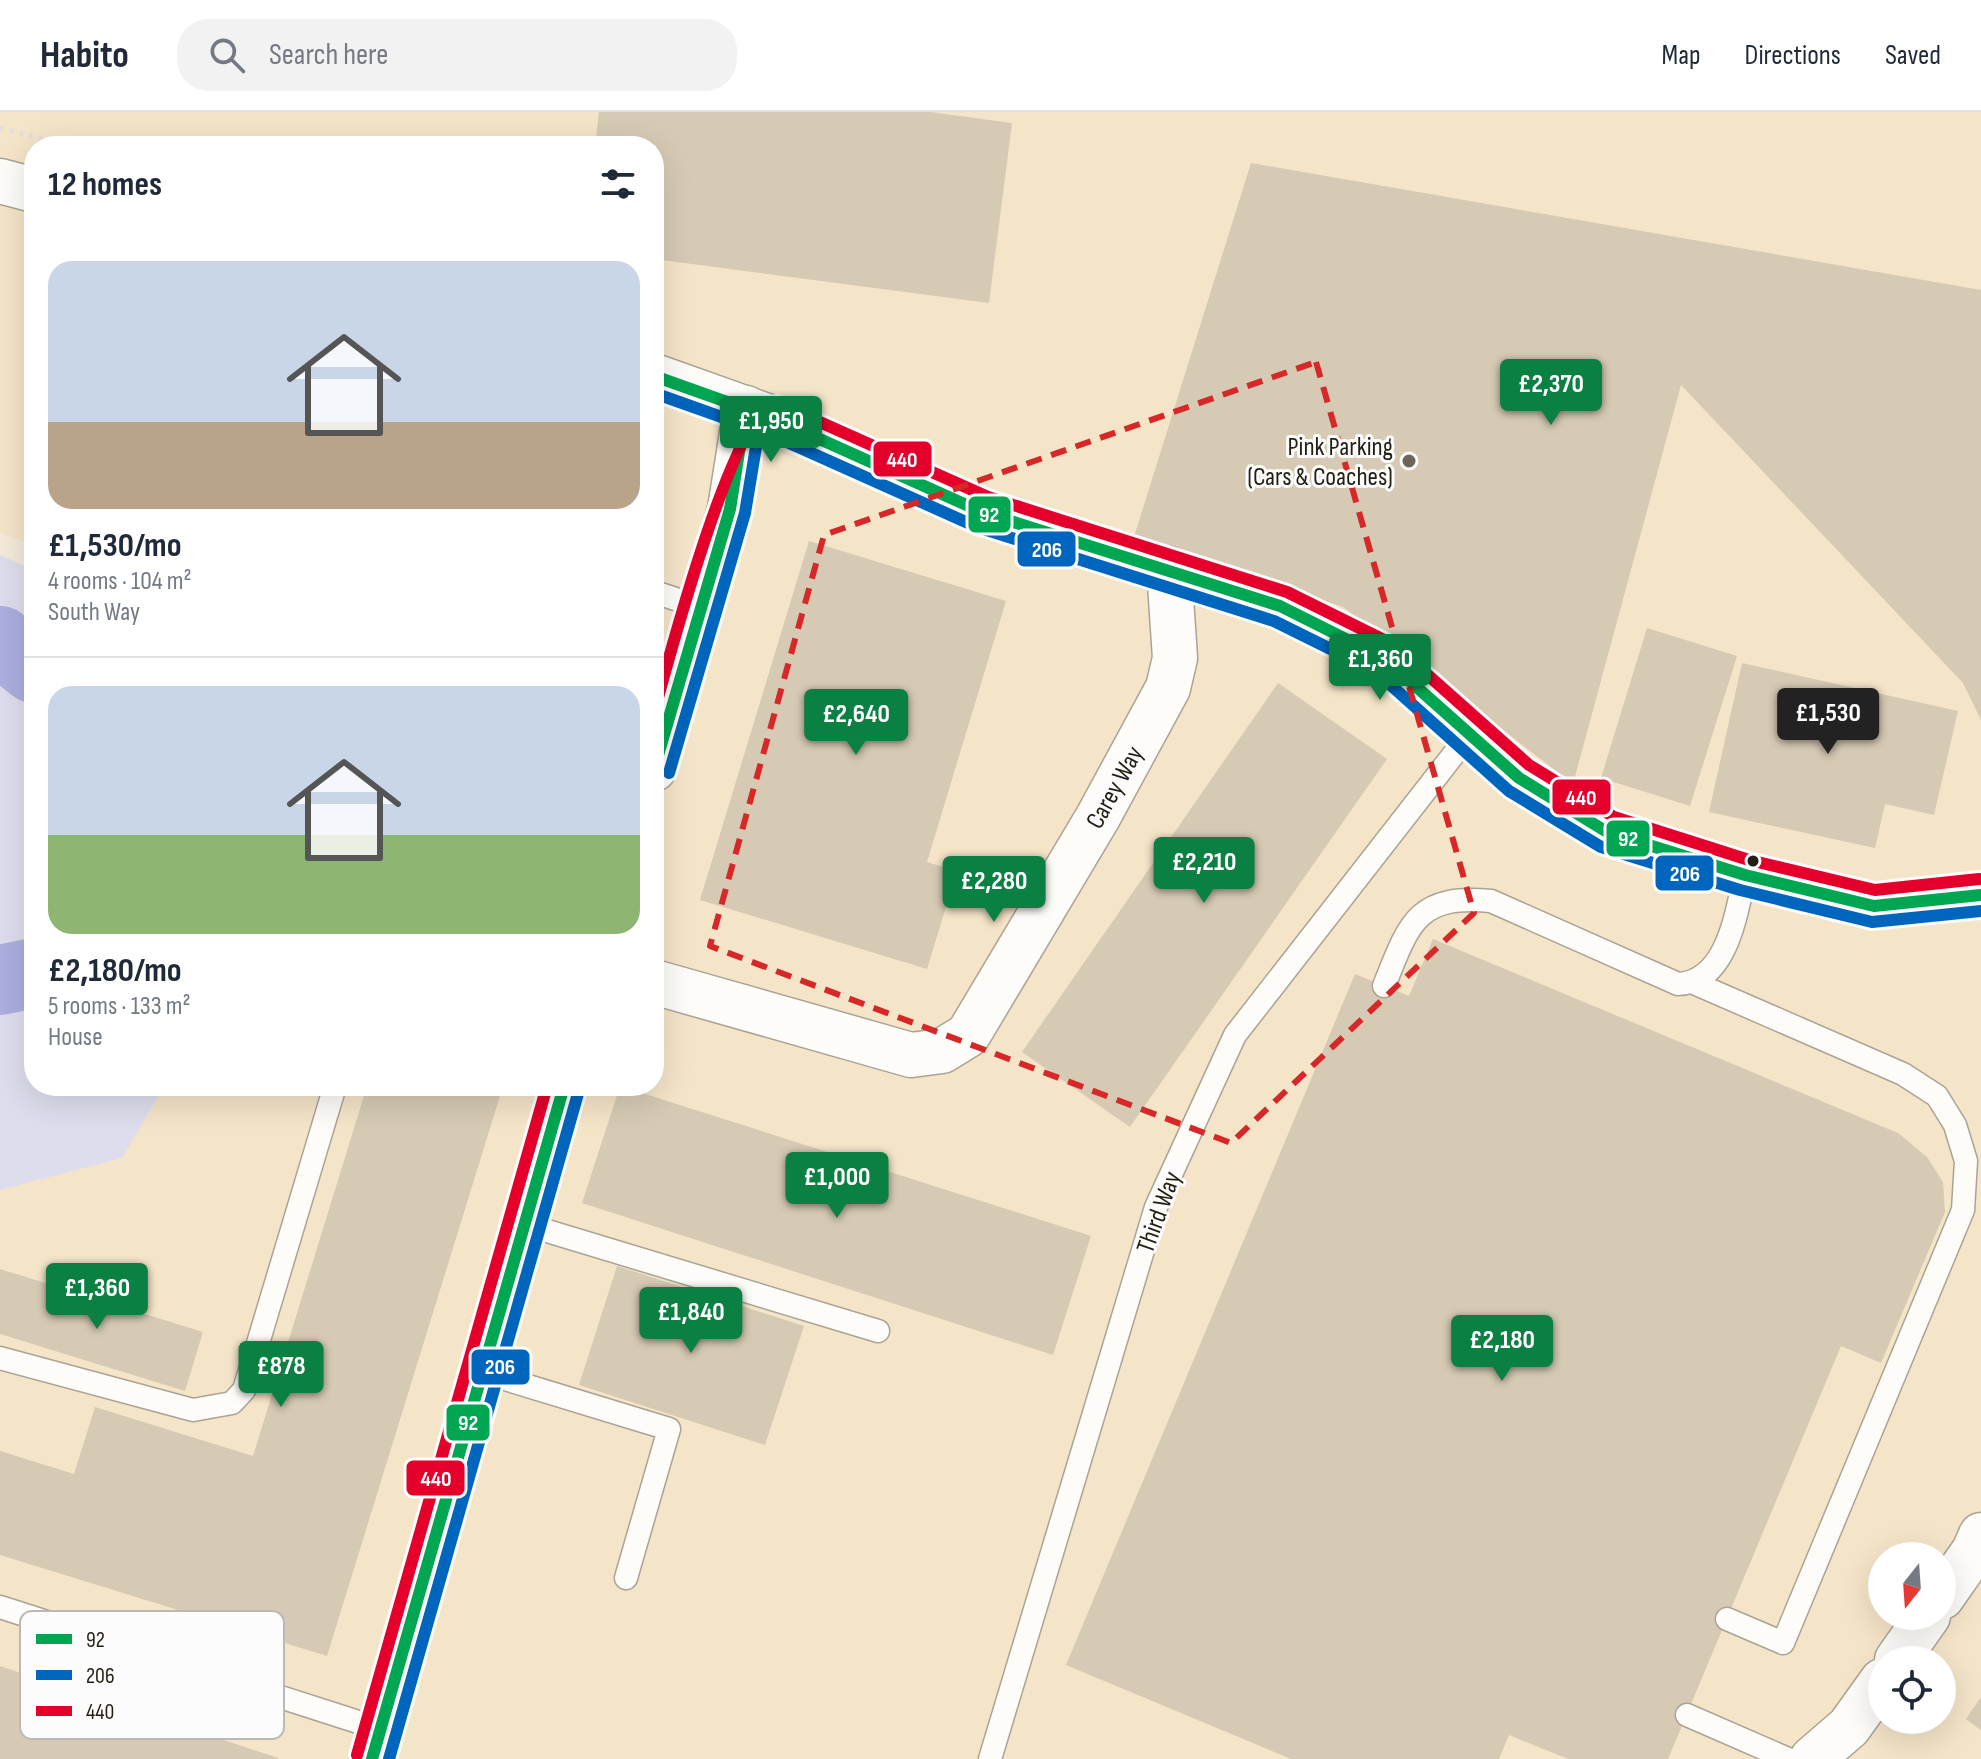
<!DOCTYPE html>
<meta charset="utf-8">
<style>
body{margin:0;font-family:"Sofia Sans Condensed",sans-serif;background:#f2f2f3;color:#1f2937;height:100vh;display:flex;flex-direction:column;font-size:30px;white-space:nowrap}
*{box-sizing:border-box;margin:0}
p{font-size:26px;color:#747a83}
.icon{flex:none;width:44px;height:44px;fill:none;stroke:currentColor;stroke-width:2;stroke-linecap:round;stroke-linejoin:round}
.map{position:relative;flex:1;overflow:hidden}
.sheet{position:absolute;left:24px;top:24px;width:640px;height:960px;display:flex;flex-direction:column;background:#fff;border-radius:32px;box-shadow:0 8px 32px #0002}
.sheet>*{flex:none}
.needle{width:52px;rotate:197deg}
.tools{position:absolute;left:1868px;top:1430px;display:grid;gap:16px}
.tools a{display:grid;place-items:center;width:88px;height:88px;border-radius:50%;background:#fff;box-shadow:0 8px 32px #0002;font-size:40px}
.price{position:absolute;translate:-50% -68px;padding:0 18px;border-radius:8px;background:#0b8043;color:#fff;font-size:26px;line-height:52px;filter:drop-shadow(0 2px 4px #0008)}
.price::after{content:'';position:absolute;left:50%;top:48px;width:24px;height:18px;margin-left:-12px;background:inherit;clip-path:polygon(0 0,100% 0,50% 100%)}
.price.current{background:#222;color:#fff}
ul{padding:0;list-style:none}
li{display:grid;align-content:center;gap:16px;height:424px;padding:0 24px}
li+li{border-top:2px solid #e0e1e3}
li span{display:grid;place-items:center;height:248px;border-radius:24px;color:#555}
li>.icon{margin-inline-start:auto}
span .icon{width:144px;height:144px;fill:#fffc;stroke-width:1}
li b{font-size:34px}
h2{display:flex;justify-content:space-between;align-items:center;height:96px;padding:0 24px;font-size:34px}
header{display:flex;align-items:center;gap:48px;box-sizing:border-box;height:112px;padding:0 40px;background:#fff;border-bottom:2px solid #e0e1e3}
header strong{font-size:38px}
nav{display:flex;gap:44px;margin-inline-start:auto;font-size:28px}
.search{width:560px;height:72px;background:#f2f2f3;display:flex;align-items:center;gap:20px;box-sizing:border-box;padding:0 28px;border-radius:32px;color:#747a83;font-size:30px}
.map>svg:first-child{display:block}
.built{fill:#f4e4c8;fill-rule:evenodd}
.green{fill:#dedded}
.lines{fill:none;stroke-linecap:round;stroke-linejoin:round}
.river{stroke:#acafdf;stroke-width:70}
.building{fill:#d6cab4}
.lane-casing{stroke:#aaa396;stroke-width:25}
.street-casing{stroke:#aaa396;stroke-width:47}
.secondary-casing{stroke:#aaa396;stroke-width:47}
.path{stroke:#e2dfd9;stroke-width:5;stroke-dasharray:4 6;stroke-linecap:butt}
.lane{stroke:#fdfcf9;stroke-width:22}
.street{stroke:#fdfcf9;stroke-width:44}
.secondary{stroke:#fdfcf9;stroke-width:44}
.bus-1-casing{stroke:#fcfcfc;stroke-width:18}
.bus-2-casing{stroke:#fcfcfc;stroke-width:18}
.bus-3-casing{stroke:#fcfcfc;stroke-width:18}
.bus-1{stroke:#00a651;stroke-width:12}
.bus-2{stroke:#0065bd;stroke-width:12}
.bus-3{stroke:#e4002b;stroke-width:12}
.marked{fill:none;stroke:#d62828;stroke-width:6;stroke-dasharray:16 10;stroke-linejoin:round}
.poi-dot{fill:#6c6558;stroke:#fcfcfc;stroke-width:3}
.bus-dot{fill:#241e13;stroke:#fcfcfc;stroke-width:3}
.labels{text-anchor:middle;stroke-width:6;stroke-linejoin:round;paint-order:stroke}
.poi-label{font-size:26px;fill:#241e13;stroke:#fcfcfc;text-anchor:end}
.street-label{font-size:26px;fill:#241e13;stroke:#fcfcfc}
.key{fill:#fcfcfc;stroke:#bbb9b6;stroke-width:2}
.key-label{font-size:22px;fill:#241e13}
.line-badge{stroke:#fcfcfc;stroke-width:3}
.badge-label{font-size:22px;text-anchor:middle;font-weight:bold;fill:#fff}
</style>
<header>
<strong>Habito</strong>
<div class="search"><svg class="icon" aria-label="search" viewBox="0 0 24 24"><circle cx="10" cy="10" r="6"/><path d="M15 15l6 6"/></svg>Search here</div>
<nav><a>Map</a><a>Directions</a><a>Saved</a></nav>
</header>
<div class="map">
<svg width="1981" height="1647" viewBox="0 0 1981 1647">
<rect width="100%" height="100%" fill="#f3ead9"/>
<path class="built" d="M0,0H1981V1647H0V1078L121,1046L164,974H654V34H34V433L0,421ZM1882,1444H1942V1504H1882ZM1882,1548H1942V1608H1882Z"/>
<polygon class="green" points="0,443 34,458 34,974 164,974 122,1046 0,1078"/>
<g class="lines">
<g class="river">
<polyline points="0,529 34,556"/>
<polyline points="0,868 34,861"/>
</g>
</g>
<g class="building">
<polygon points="599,0 930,0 1012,11 989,191 654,147 654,34 595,34"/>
<polygon points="1251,51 1981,178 1981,608 1963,571 1681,273 1573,672 1343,495 1134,425"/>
<polygon points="809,429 1006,489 927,750 957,759 927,857 700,788"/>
<polygon points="1647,516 1737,544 1690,694 1601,666"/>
<polygon points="1742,551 1958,599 1934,703 1885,692 1875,736 1709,700"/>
<polygon points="1278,571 1387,647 1130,1015 1022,940"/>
<polygon points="1433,827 1898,1021 1927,1045 1943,1070 1945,1100 1881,1251 1841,1234 1668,1647 1568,1647 1509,1623 1499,1647 1291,1647 1066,1553 1355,862 1409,884"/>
<polygon points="367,974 503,974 327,1544 0,1443 0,1339 74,1362 95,1295 253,1344"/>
<polygon points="620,974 1091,1124 1053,1243 582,1091"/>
<polygon points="617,1154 804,1214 765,1333 579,1273"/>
<polygon points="0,1157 203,1220 185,1279 0,1222"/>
<polygon points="0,1554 278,1646 278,1647 0,1647"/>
<polygon points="1981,1585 1981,1618 1966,1607"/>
</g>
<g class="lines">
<defs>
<g id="lane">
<polyline points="654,480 700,495"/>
<polyline points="1694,871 1903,962 1937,984 1955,1013 1966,1049 1963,1098 1783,1531 1727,1507"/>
<path d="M1384,874C1409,811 1417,782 1491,789L1678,872C1727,870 1736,802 1745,763"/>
<polyline points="524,1112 878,1219"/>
<polyline points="0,1246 193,1298 232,1291 244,1278 335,974"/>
<polyline points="482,1260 669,1317 626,1466"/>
<polyline points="0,1495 380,1617"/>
<polyline points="1687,1603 1788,1647"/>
<polyline points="990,1647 1156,1095 1235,923 1468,624"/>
</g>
<g id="street">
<polyline points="654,870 911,943 942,939 968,923 1098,705 1168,576 1175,546 1169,457"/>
<polyline points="1942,1485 1974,1439 1981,1423"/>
<polyline points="1897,1548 1928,1504"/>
<polyline points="1812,1647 1849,1615 1882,1569"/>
</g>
<g id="secondary">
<polyline points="0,69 34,78"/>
<polyline points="654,264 775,307 982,400 1280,494 1384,546 1519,666 1607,720 1745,763 1874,794 1981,783"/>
<polyline points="654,657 730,397 746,296"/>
<polyline points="372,1647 564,974"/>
</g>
</defs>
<use href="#lane" class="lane-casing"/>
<use href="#street" class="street-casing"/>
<use href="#secondary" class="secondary-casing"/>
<g class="path">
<polyline points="0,16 70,34"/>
<polyline points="654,348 661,355"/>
</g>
<use href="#lane" class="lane"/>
<use href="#street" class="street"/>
<use href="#secondary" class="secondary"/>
<defs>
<g id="bus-1">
<polyline points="654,264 775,307 982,400 1280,494 1384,546 1519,666 1607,720 1745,763 1874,794 1981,783"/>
<polyline points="654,657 730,397 746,296"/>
<polyline points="372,1647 564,974"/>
</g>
<g id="bus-2">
<polyline points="654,281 769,322 977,415 1274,509 1375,559 1509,679 1601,735 1740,778 1872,810 1981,799"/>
<polyline points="669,661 745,401 762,299"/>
<polyline points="389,1647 579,978"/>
</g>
<g id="bus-3">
<path d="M654,600C667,554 734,294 777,291L988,385L1287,480L1394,533L1529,653L1614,705L1749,748L1875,778L1979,767"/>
<polyline points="357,1643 547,974"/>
</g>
</defs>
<use href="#bus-1" class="bus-1-casing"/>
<use href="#bus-2" class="bus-2-casing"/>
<use href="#bus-3" class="bus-3-casing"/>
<use href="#bus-1" class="bus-1"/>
<use href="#bus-2" class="bus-2"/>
<use href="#bus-3" class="bus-3"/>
</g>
<path class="marked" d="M1316,250L1474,801L1231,1031L710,834L824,423Z"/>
<circle class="poi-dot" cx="1409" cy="349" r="8"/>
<circle class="bus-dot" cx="1753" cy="749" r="7"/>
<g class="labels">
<g class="poi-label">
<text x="1393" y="343">Pink Parking<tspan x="1393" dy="30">(Cars &amp; Coaches)</tspan></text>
</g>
<g class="street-label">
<text transform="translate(1114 675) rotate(-61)" y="9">Carey Way</text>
<text transform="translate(1158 1100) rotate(-70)" y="9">Third Way</text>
</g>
</g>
<rect x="20" y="1499" width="264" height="128" rx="12" class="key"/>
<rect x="36" y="1522" width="36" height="10" fill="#00a651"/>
<rect x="36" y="1558" width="36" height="10" fill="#0065bd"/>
<rect x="36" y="1594" width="36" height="10" fill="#e4002b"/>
<g class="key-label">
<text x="86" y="1535">92</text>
<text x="86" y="1571">206</text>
<text x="86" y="1607">440</text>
</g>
<g class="line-badge">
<rect x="872" y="328" width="61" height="38" rx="8" fill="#e4002b"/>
<rect x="967" y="383" width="45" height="39" rx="8" fill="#00a651"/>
<rect x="1016" y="418" width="61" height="38" rx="8" fill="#0065bd"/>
<rect x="1551" y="666" width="61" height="38" rx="8" fill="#e4002b"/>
<rect x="1605" y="707" width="46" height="39" rx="8" fill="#00a651"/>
<rect x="1654" y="742" width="61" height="38" rx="8" fill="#0065bd"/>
<rect x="470" y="1236" width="61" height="38" rx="8" fill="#0065bd"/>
<rect x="445" y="1291" width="46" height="39" rx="8" fill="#00a651"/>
<rect x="405" y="1347" width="61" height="38" rx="8" fill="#e4002b"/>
</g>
<g class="badge-label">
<text x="902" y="355">440</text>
<text x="989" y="410">92</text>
<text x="1047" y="445">206</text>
<text x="1581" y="693">440</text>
<text x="1628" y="734">92</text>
<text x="1685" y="769">206</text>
<text x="500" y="1262">206</text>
<text x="468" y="1318">92</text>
<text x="436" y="1374">440</text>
</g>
</svg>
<div class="tools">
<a><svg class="needle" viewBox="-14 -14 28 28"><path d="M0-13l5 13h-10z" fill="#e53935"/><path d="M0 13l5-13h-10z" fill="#747a83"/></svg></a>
<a><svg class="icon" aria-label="locate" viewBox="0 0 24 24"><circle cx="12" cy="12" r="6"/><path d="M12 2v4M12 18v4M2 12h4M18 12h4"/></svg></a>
</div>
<b class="price" style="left:1551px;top:315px">£2,370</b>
<b class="price" style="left:771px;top:352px">£1,950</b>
<b class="price" style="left:1380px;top:590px">£1,360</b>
<b class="price current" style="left:1828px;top:644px">£1,530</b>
<b class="price" style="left:856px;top:645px">£2,640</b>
<b class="price" style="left:1204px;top:793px">£2,210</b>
<b class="price" style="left:994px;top:812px">£2,280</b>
<b class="price" style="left:837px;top:1108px">£1,000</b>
<b class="price" style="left:97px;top:1219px">£1,360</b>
<b class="price" style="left:691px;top:1243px">£1,840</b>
<b class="price" style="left:1502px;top:1271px">£2,180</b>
<b class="price" style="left:281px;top:1297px">£878</b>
<section class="sheet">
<h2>12 homes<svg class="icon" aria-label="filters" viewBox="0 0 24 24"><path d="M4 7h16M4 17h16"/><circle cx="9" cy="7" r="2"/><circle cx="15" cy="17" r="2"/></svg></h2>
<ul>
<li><span style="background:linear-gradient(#c9d6e8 65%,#b9a48a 0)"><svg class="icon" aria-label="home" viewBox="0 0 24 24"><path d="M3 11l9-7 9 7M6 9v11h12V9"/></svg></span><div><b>£1,530/mo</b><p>4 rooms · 104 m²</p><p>South Way</p></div></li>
<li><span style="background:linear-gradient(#c9d6e8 60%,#8fb573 0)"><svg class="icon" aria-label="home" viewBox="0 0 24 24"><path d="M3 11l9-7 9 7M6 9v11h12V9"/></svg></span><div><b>£2,180/mo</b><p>5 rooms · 133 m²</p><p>House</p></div></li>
</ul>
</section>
</div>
